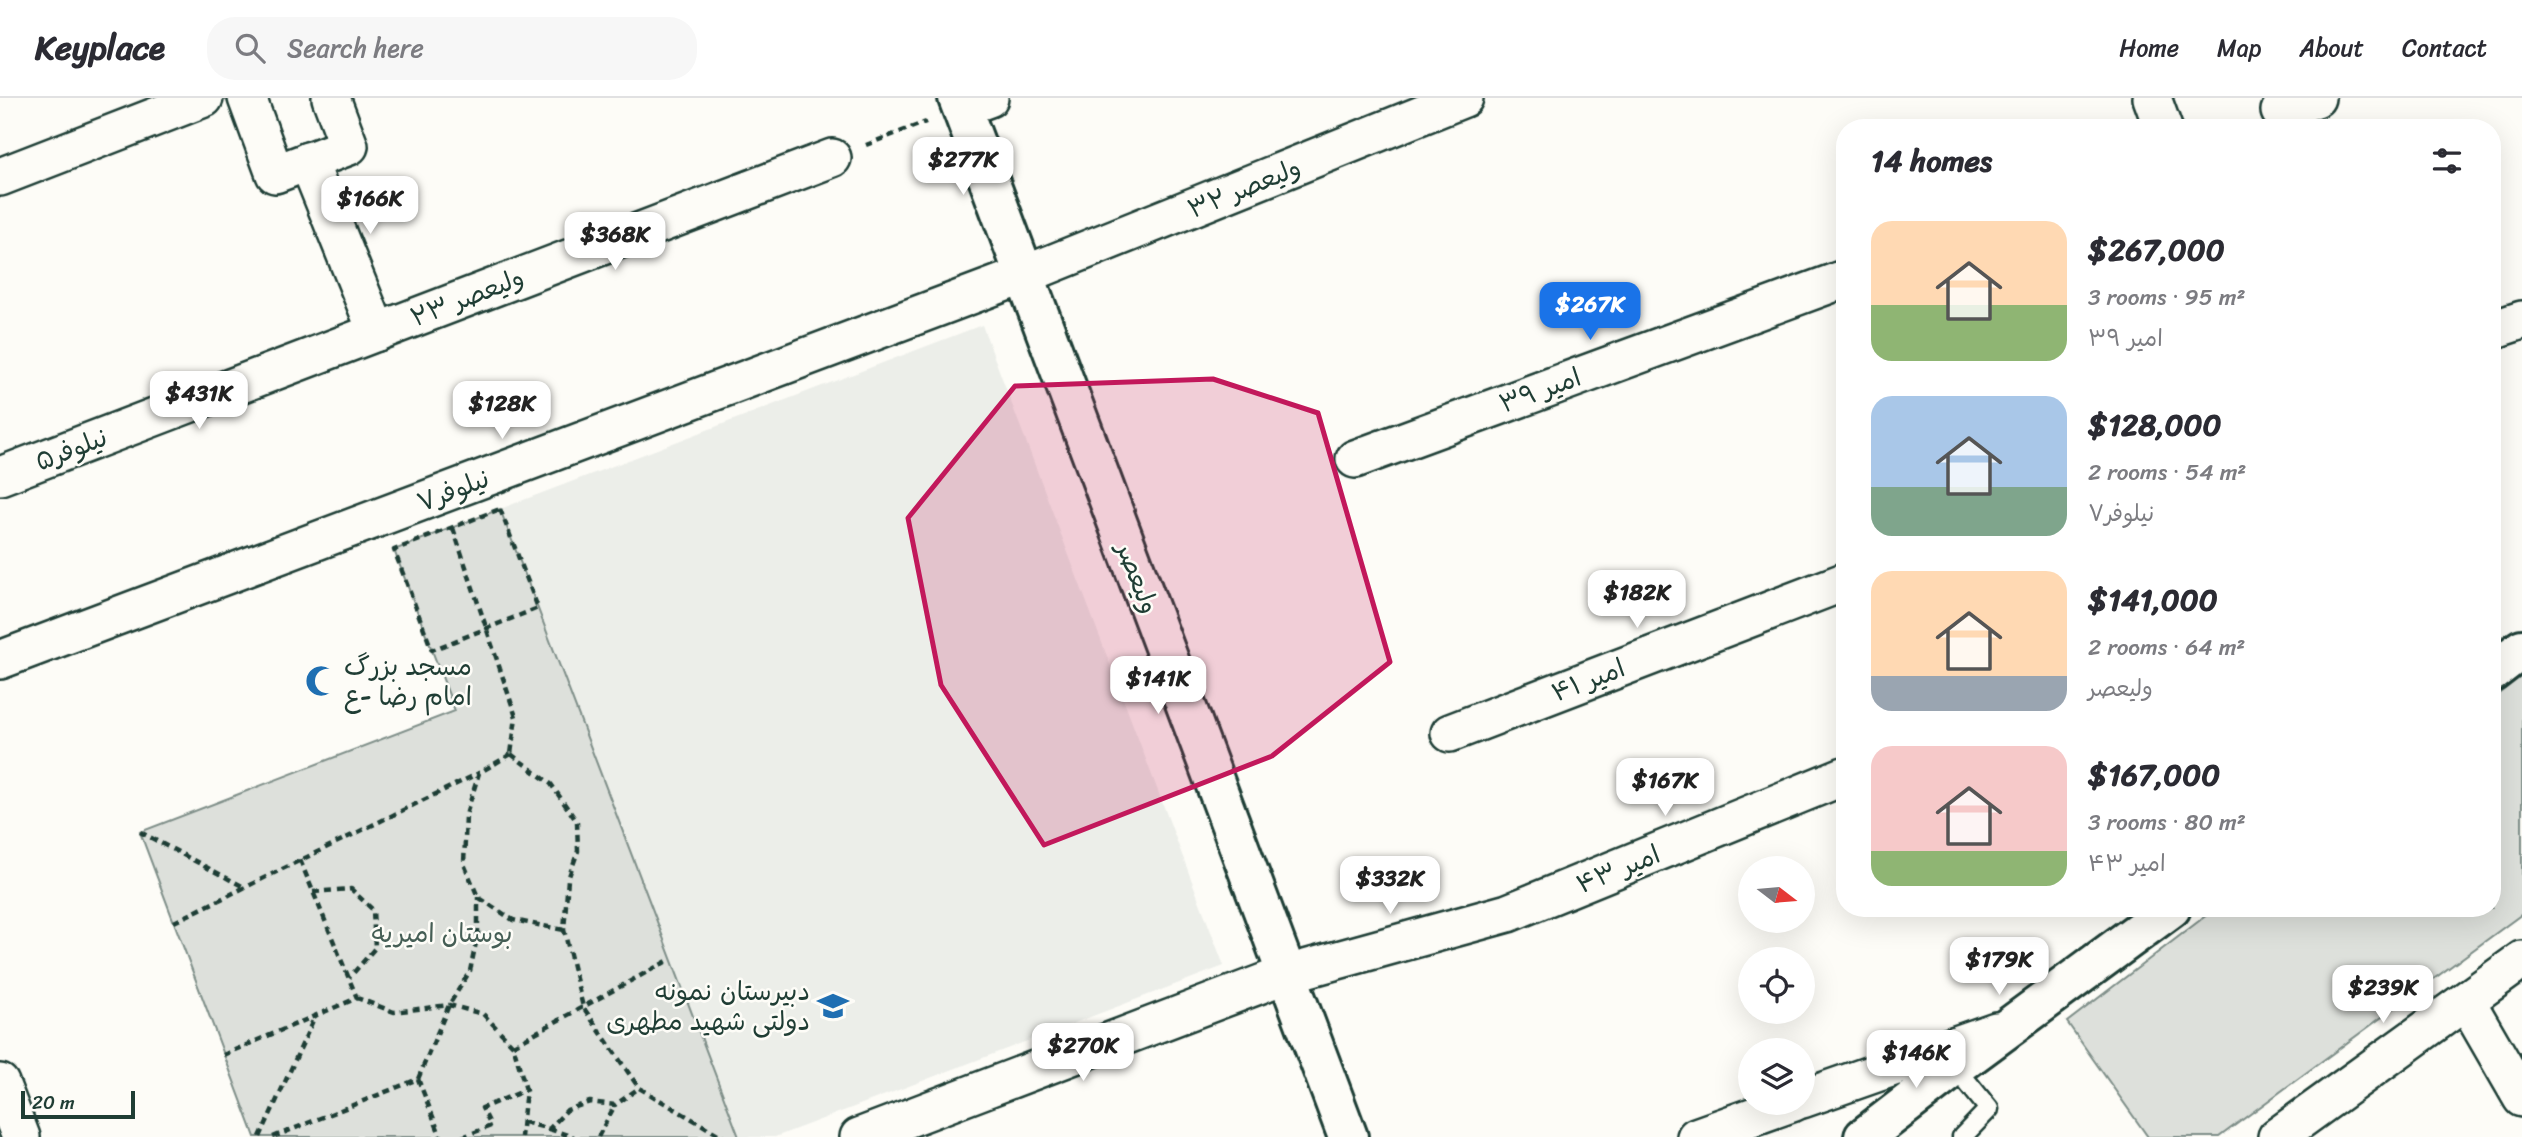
<!DOCTYPE html>
<meta charset="utf-8">
<style>
body{margin:0;font-family:Sriracha,"Playpen Sans Arabic",sans-serif;background:#f7f7f7;color:#2b2b33;height:100vh;display:flex;flex-direction:column;font-size:26px;white-space:nowrap}
*{box-sizing:border-box;margin:0}
p{font-size:23px;color:#7c7c81}
.icon{flex:none;width:38px;height:38px;fill:none;stroke:currentColor;stroke-width:2;stroke-linecap:round;stroke-linejoin:round}
.map{position:relative;flex:1;overflow:hidden}
.side{position:absolute;left:1836px;top:21px;width:665px;height:798px;display:flex;flex-direction:column;background:#fff;border-radius:28px;box-shadow:0 7px 28px #0002}
.side>*{flex:none}
.needle{width:46px;rotate:106deg}
.fabs{position:absolute;left:1738px;top:758px;display:grid;gap:14px}
.fabs a{display:grid;place-items:center;width:77px;height:77px;border-radius:50%;background:#fff;box-shadow:0 7px 28px #0002;font-size:35px}
.scale{position:absolute;left:21px;bottom:18px;width:114px;box-sizing:border-box;padding-left:7px;border:4px solid #1f3d34;border-top:0;font-size:19px;line-height:24px;white-space:nowrap;color:#1f3d34;-webkit-text-stroke:5px #fdfcf7;paint-order:stroke}
.price{position:absolute;translate:-50% -60px;padding:0 16px;border-radius:14px;background:#fff;color:#222;font-size:23px;line-height:46px;filter:drop-shadow(0 2px 4px #0008)}
.price::after{content:'';position:absolute;left:50%;top:42px;width:21px;height:16px;margin-left:-10px;background:inherit;clip-path:polygon(0 0,100% 0,50% 100%)}
.price.on{background:#1a73e8;color:#fff}
ul{padding:0;list-style:none}
li{display:flex;align-items:center;gap:21px;height:175px;padding:0 35px}
li span{display:grid;place-items:center;flex:none;width:196px;height:140px;border-radius:21px;color:#555}
li>.icon{margin-inline-start:auto}
span .icon{width:84px;height:84px;fill:#fffc;stroke-width:1}
li b{font-size:30px}
h2{display:flex;justify-content:space-between;align-items:center;height:84px;padding:0 35px;font-size:30px}
header{display:flex;align-items:center;gap:42px;box-sizing:border-box;height:98px;padding:0 35px;background:#fff;border-bottom:2px solid #e1e1e2}
header strong{font-size:33px}
nav{display:flex;gap:38px;margin-inline-start:auto;font-size:24px}
.search{width:490px;height:63px;background:#f7f7f7;display:flex;align-items:center;gap:18px;box-sizing:border-box;padding:0 24px;border-radius:28px;color:#7c7c81;font-size:26px}
.map>svg:first-child{display:block}
.built{fill:#eceee9}
.green{fill:#dde0db;stroke:#7e8e88;stroke-width:2}
.lines{fill:none;stroke-linecap:round;stroke-linejoin:round}
.service-casing{stroke:#1f3d34;stroke-width:23}
.minor-casing{stroke:#1f3d34;stroke-width:42}
.tertiary-casing{stroke:#1f3d34;stroke-width:44}
.path{stroke:#1f3d34;stroke-width:4.5;stroke-dasharray:7 5;stroke-linecap:butt}
.service{stroke:#fdfcf7;stroke-width:18}
.minor{stroke:#fdfcf7;stroke-width:37}
.tertiary{stroke:#fdfcf7;stroke-width:38}
.marked{fill:#c2185b;fill-opacity:0.2;stroke:#c2185b;stroke-width:5;stroke-linejoin:round}
.labels{text-anchor:middle;stroke-width:5;stroke-linejoin:round;paint-order:stroke}
.street-label{font-size:26px;fill:#1f3d34;stroke:#fdfcf7}
.poi-label{font-size:26px;fill:#1f3d34;stroke:#fdfcf7;text-anchor:start}
.park-label{font-size:26px;fill:#455e55;stroke:#fdfcf7}
</style>
<header>
<strong>Keyplace</strong>
<div class="search"><svg class="icon" aria-label="search" viewBox="0 0 24 24"><circle cx="10" cy="10" r="6"/><path d="M15 15l6 6"/></svg>Search here</div>
<nav><a>Home</a><a>Map</a><a>About</a><a>Contact</a></nav>
</header>
<div class="map">
<svg width="2522" height="1039" viewBox="0 0 2522 1039">
<rect width="100%" height="100%" fill="#fdfcf7"/>
<filter id="ink" filterUnits="userSpaceOnUse"><feTurbulence type="fractalNoise" baseFrequency=".0143" numOctaves="2"/><feDisplacementMap in="SourceGraphic" scale="14" xChannelSelector="R" yChannelSelector="G"/><feConvolveMatrix kernelMatrix="1 2 1 2 8 2 1 2 1" color-interpolation-filters="sRGB"/></filter>
<g filter="url(#ink)">
<polygon class="built" points="982,227 1224,868 775,1039 739,1039 500,411"/>
<g class="green">
<polygon points="500,411 739,1039 255,1039 140,734 455,613 394,452"/>
<polygon points="2522,578 2522,816 2219,1039 2148,1039 2067,924 2216,810 2492,810 2492,601"/>
</g>
<g class="lines">
<defs>
<polyline id="service" points="1955,969 1989,1011 1962,1039"/>
<g id="minor">
<polyline points="247,0 275,76 349,48 331,0"/>
<polyline points="2152,0 2163,30"/>
<polyline points="962,10 989,0"/>
<polyline points="2280,13 2316,0"/>
<polyline points="308,63 377,234"/>
<polyline points="0,79 204,0"/>
<polyline points="2492,232 2522,222"/>
<polyline points="1355,361 1844,181"/>
<polyline points="0,378 832,60"/>
<polyline points="0,562 1024,177 1464,0"/>
<polyline points="1450,635 1844,484"/>
<polyline points="2466,903 2522,1000"/>
<polyline points="0,985 21,1039"/>
<polyline points="1802,1001 1996,933"/>
<polyline points="859,1039 1287,876 1508,815 1844,678"/>
<polyline points="1696,1039 1794,1004"/>
<polyline points="2277,1039 2522,862"/>
</g>
<g id="tertiary">
<polyline points="958,0 1348,1039"/>
<polyline points="2492,574 2522,551"/>
<polyline points="1864,1039 1955,969 2171,810"/>
</g>
</defs>
<use href="#service" class="service-casing"/>
<use href="#minor" class="minor-casing"/>
<use href="#tertiary" class="tertiary-casing"/>
<g class="path">
<polyline points="866,47 926,24"/>
<polygon points="500,411 538,510 432,552 394,452"/>
<polyline points="453,430 516,619 511,656"/>
<polyline points="511,656 551,686 577,724 578,753 568,781 564,832 583,909 639,990 723,1039"/>
<polyline points="511,656 479,675 466,717 464,766 478,799 513,822 564,832"/>
<polyline points="140,734 244,789"/>
<polyline points="300,762 357,900"/>
<polyline points="313,794 351,791 373,812 375,850 349,880"/>
<polyline points="174,824 479,675"/>
<polyline points="513,947 671,861"/>
<polyline points="223,957 357,900 394,914 449,907 483,916 513,947 526,992 521,1039"/>
<polyline points="418,981 449,907 470,873 478,835 478,799"/>
<polyline points="524,1024 549,1031 567,1012 590,1004 615,1007 639,990"/>
<polyline points="549,1031 574,1039"/>
<polyline points="260,1039 315,918"/>
<polyline points="273,1039 418,981 441,1039"/>
<polyline points="462,1039 491,1028 482,1010 526,992"/>
<polyline points="598,1039 615,1007"/>
</g>
<use href="#service" class="service"/>
<use href="#minor" class="minor"/>
<use href="#tertiary" class="tertiary"/>
</g>
</g>
<path class="marked" d="M1213,281L1318,315L1390,564L1272,658L1044,747L941,587L908,420L1015,288Z"/>
<defs>
<symbol id="mosque-bare" viewBox="-9 -9 18 18"><path d="M3.5-4.9A6 6 0 1 0 3.5 4.9A5 5 0 1 1 3.5-4.9Z" fill="#1f6fb2" stroke="#fdfcf7" stroke-width="2.5" paint-order="stroke"/></symbol>
<symbol id="school-bare" viewBox="-9 -9 18 18"><path d="M0-5L7-2L0 1L-7-2ZM-4 1L0 2.5L4 1V4Q0 6-4 4Z" fill="#1f6fb2" stroke="#fdfcf7" stroke-width="2.5" paint-order="stroke"/></symbol>
</defs>
<g fill-rule="evenodd">
<use href="#mosque-bare" x="299" y="561" width="44" height="44"/>
<use href="#school-bare" x="811" y="886" width="44" height="44"/>
</g>
<g class="labels">
<g class="street-label">
<text transform="translate(1244 90) rotate(-22)" y="9">ولیعصر ۳۲</text>
<text transform="translate(467 199) rotate(-21)" y="9">ولیعصر ۲۳</text>
<text transform="translate(1540 292) rotate(-20)" y="9">امیر ۳۹</text>
<text transform="translate(71 351) rotate(-21)" y="9">نیلوفر۵</text>
<text transform="translate(453 392) rotate(-21)" y="9">نیلوفر۷</text>
<text transform="translate(1138 480) rotate(69)" y="9">ولیعصر</text>
<text transform="translate(1588 582) rotate(-21)" y="9">امیر ۴۱</text>
<text transform="translate(1618 771) rotate(-22)" y="9">امیر ۴۳</text>
</g>
<g class="poi-label">
<text x="344" y="577">مسجد بزرگ<tspan x="344" dy="30">امام رضا -ع</tspan></text>
<text x="810" y="902" text-anchor="end">دبیرستان نمونه<tspan x="810" dy="30">دولتی شهید مطهری</tspan></text>
</g>
<g class="park-label">
<text x="442" y="844">بوستان امیریه</text>
</g>
</g>
</svg>
<div class="fabs">
<a><svg class="needle" viewBox="-14 -14 28 28"><path d="M0-13l5 13h-10z" fill="#e53935"/><path d="M0 13l5-13h-10z" fill="#7c7c81"/></svg></a>
<a><svg class="icon" aria-label="locate" viewBox="0 0 24 24"><circle cx="12" cy="12" r="6"/><path d="M12 2v4M12 18v4M2 12h4M18 12h4"/></svg></a>
<a><svg class="icon" aria-label="layers" viewBox="0 0 24 24"><path d="M12 4l9 5-9 5-9-5zM3 14l9 5 9-5"/></svg></a>
</div>
<div class="scale">20 m</div>
<b class="price" style="left:963px;top:99px">$277K</b>
<b class="price" style="left:370px;top:138px">$166K</b>
<b class="price" style="left:615px;top:174px">$368K</b>
<b class="price on" style="left:1590px;top:244px">$267K</b>
<b class="price" style="left:199px;top:333px">$431K</b>
<b class="price" style="left:502px;top:343px">$128K</b>
<b class="price" style="left:1637px;top:532px">$182K</b>
<b class="price" style="left:1158px;top:618px">$141K</b>
<b class="price" style="left:1665px;top:720px">$167K</b>
<b class="price" style="left:1390px;top:818px">$332K</b>
<b class="price" style="left:1999px;top:899px">$179K</b>
<b class="price" style="left:2383px;top:927px">$239K</b>
<b class="price" style="left:1083px;top:985px">$270K</b>
<b class="price" style="left:1916px;top:992px">$146K</b>
<section class="side">
<h2>14 homes<svg class="icon" aria-label="filters" viewBox="0 0 24 24"><path d="M4 7h16M4 17h16"/><circle cx="9" cy="7" r="2"/><circle cx="15" cy="17" r="2"/></svg></h2>
<ul>
<li><span style="background:linear-gradient(#ffd9b3 60%,#8fb573 0)"><svg class="icon" aria-label="home" viewBox="0 0 24 24"><path d="M3 11l9-7 9 7M6 9v11h12V9"/></svg></span><div><b>$267,000</b><p>3 rooms · 95 m²</p><p>امیر ۳۹</p></div></li>
<li><span style="background:linear-gradient(#a9c7e8 65%,#7fa58c 0)"><svg class="icon" aria-label="home" viewBox="0 0 24 24"><path d="M3 11l9-7 9 7M6 9v11h12V9"/></svg></span><div><b>$128,000</b><p>2 rooms · 54 m²</p><p>نیلوفر۷</p></div></li>
<li><span style="background:linear-gradient(#ffd9b3 75%,#9aa5b1 0)"><svg class="icon" aria-label="home" viewBox="0 0 24 24"><path d="M3 11l9-7 9 7M6 9v11h12V9"/></svg></span><div><b>$141,000</b><p>2 rooms · 64 m²</p><p>ولیعصر</p></div></li>
<li><span style="background:linear-gradient(#f6c9c9 75%,#8fb573 0)"><svg class="icon" aria-label="home" viewBox="0 0 24 24"><path d="M3 11l9-7 9 7M6 9v11h12V9"/></svg></span><div><b>$167,000</b><p>3 rooms · 80 m²</p><p>امیر ۴۳</p></div></li>
</ul>
</section>
</div>
